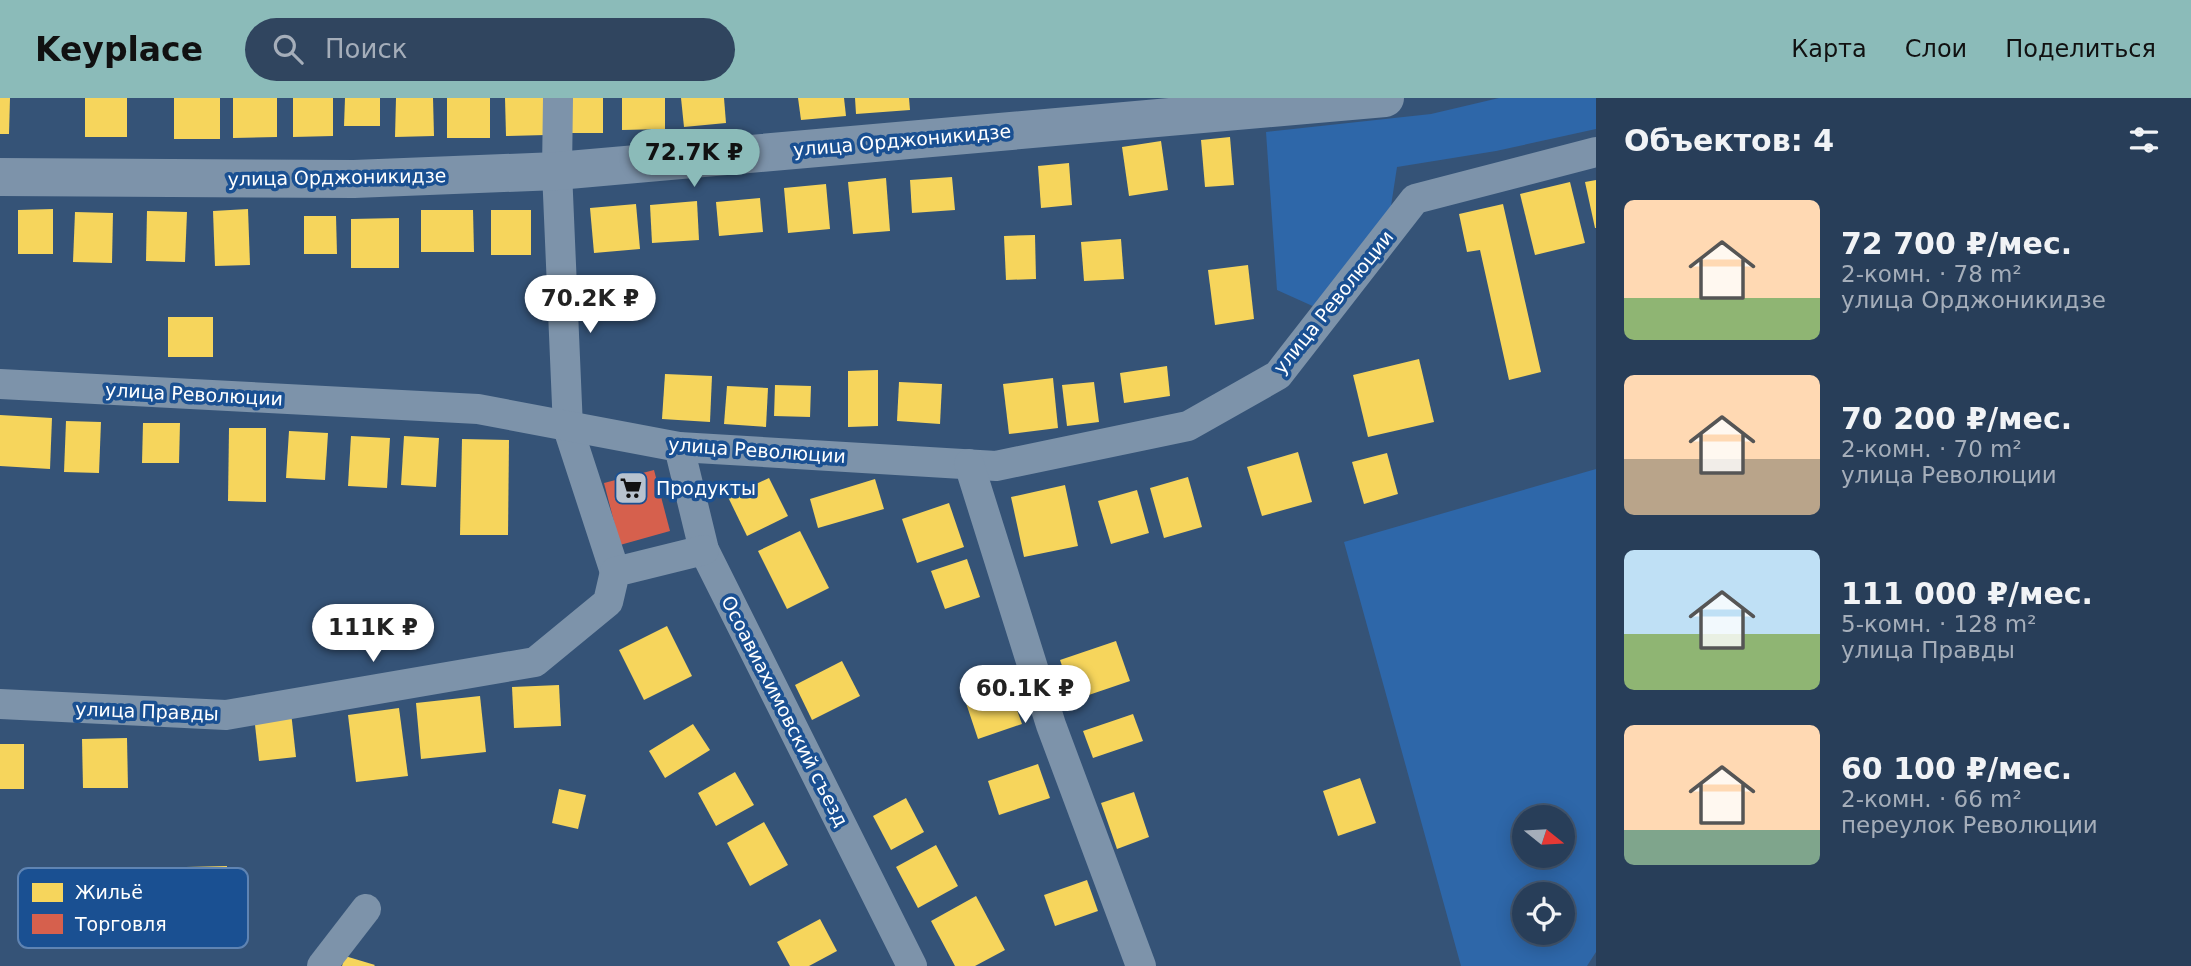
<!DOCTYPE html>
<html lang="ru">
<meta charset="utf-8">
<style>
body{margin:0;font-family:"DejaVu Sans",sans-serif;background:#30455f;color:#f1f3f6;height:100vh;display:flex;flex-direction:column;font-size:26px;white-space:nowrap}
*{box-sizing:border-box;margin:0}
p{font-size:23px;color:#a5aeba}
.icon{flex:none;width:38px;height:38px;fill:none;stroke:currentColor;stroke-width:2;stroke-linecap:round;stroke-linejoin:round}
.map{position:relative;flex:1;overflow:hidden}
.side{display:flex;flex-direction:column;background:#283e59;width:595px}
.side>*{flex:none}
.needle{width:46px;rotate:108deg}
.fabs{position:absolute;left:1512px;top:707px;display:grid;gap:14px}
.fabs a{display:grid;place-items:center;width:63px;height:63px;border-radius:50%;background:#283e59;box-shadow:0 4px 18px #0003,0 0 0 2px #44576f;font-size:35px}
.price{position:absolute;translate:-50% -60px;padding:0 16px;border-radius:24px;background:#fff;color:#222;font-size:23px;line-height:46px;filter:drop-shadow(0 2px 4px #0008)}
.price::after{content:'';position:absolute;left:50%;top:42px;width:21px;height:16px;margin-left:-10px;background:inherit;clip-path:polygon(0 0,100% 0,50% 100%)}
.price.selected{background:#8bbbb9;color:#111}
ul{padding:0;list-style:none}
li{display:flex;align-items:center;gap:21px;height:175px;padding:0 28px}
li span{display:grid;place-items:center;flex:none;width:196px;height:140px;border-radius:10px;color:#555}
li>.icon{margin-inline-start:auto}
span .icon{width:84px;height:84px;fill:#fffc;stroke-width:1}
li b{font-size:30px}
h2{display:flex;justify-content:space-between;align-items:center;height:84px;padding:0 28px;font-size:30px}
header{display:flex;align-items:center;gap:42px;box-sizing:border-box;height:98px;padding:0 35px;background:#8bbbb9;color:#111}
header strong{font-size:33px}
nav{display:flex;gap:38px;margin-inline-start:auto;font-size:24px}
.search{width:490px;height:63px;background:#30455f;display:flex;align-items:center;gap:18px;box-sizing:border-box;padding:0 24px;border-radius:38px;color:#a5aeba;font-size:26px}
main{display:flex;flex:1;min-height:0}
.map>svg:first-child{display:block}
.green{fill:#2e67a9;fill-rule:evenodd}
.homes{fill:#f6d55c}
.shops{fill:#d6604d}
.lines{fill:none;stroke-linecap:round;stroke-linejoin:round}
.minor{stroke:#7d93aa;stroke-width:30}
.tertiary{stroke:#7d93aa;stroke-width:38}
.labels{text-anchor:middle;stroke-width:7;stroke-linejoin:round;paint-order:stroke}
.street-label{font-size:19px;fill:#fff;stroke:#1a5092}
.poi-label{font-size:19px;fill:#fff;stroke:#1a5092;text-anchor:start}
.key{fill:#1a5092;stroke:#5f84b3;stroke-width:2}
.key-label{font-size:19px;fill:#fff}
</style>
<header>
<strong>Keyplace</strong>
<div class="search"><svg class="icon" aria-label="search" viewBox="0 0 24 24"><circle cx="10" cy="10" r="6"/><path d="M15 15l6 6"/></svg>Поиск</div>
<nav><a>Карта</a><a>Слои</a><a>Поделиться</a></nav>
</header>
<main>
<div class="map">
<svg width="1596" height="868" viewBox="0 0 1596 868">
<rect width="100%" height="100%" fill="#355377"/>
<g class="green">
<polygon points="1499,0 1596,0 1596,31 1496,53 1397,69 1391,108 1317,210 1277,192 1266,34 1431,16"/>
<path d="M1596,371V854L1587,868H1461L1344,444ZM1524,719H1563V758H1524ZM1524,796H1563V835H1524Z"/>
</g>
<g class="homes">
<polygon points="0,0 10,0 9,36 0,36"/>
<rect x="85" y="0" width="42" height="39"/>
<rect x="174" y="0" width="46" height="41"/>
<polygon points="233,0 277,0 277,39 233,40"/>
<polygon points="293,0 333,0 333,38 293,39"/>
<polygon points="345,0 380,0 380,28 344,28"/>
<polygon points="396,0 433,0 434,38 395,39"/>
<rect x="447" y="0" width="43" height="40"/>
<polygon points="505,0 546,0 546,37 506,38"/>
<rect x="564" y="0" width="39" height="35"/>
<polygon points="622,0 665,0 665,31 622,32"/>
<polygon points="681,0 724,0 726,25 684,29"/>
<polygon points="798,0 844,0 846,18 801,22"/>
<polygon points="855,0 909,0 910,12 856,16"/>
<polygon points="1230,39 1234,87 1205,89 1201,42"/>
<polygon points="1161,43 1168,92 1129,98 1122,49"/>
<polygon points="1069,65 1072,107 1041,110 1038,68"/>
<polygon points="952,79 955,112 912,115 910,82"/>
<polygon points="886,80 890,133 853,136 848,84"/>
<polygon points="1596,82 1596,130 1595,130 1585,84"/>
<polygon points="1570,84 1585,145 1535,157 1520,96"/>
<polygon points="826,86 830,131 788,135 784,90"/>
<polygon points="760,100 763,134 719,138 716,104"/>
<polygon points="697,103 699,142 652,145 650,107"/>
<polygon points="636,106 640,151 594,155 590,110"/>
<polygon points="1503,106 1541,274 1509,282 1480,152 1467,154 1459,116"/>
<polygon points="53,111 53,156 18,156 18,112"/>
<polygon points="248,111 250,167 215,168 213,113"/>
<polygon points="421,112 473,112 474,154 421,154"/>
<rect x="491" y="112" width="40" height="45"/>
<polygon points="147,113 187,114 185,164 146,163"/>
<polygon points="75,114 113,115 112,165 73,164"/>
<polygon points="304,118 336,118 337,156 304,156"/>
<polygon points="399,120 399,170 351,170 351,121"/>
<polygon points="1035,137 1036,181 1006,182 1004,138"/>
<polygon points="1121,141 1124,181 1084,183 1081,144"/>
<polygon points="1248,167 1254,221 1215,227 1208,172"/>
<rect x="168" y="219" width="45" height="40"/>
<polygon points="1419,261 1434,324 1368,339 1353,277"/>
<polygon points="1167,268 1170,298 1124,305 1120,275"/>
<polygon points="878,272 878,328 848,329 848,273"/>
<polygon points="665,276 712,278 710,324 662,321"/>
<polygon points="1053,280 1058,330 1009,336 1003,286"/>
<polygon points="899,284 942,286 940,326 897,323"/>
<polygon points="1094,284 1099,324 1067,328 1062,287"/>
<polygon points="775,287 811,288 810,319 774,318"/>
<polygon points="727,288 768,290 766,329 724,326"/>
<polygon points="0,317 52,320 50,371 0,368"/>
<polygon points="66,323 101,324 99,375 64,374"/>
<polygon points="143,325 180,325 179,365 142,365"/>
<polygon points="229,330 266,330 266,404 228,403"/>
<polygon points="289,333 328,335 325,382 286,380"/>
<polygon points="351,338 390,340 387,390 348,388"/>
<polygon points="404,338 439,340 436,389 401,387"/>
<polygon points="462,341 509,342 508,437 460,437"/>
<polygon points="1298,354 1312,404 1262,418 1247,369"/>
<polygon points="1387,355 1398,396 1364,406 1352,364"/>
<polygon points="1188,379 1202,429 1164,440 1150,390"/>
<polygon points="769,380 788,418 747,438 728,399"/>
<polygon points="875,381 884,411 818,430 810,401"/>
<polygon points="1065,387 1078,448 1024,459 1011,399"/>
<polygon points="1137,392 1149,435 1111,446 1098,403"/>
<polygon points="949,405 964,449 917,465 902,421"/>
<polygon points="800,433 829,490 787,511 758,453"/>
<polygon points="967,461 980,499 945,511 931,473"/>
<polygon points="667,528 692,578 644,602 619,552"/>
<polygon points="1116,543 1130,583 1074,602 1060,562"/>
<polygon points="842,563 860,598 812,622 795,587"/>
<polygon points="1007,584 1022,626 978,641 964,599"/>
<polygon points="559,587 561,628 514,630 512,589"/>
<polygon points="480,598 486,654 421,661 416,605"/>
<polygon points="399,610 408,678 356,684 348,617"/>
<polygon points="291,614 296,659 259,663 254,618"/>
<polygon points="1133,616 1143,643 1093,660 1083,633"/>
<polygon points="693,626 710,652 665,680 649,653"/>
<polygon points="127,640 128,690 83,690 82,641"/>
<rect x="0" y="646" width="24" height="45"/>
<polygon points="1038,666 1050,700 999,717 988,683"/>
<polygon points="735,674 754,707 716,728 698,695"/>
<polygon points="1360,680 1376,725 1338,738 1323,693"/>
<polygon points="559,691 586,697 578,731 552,725"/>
<polygon points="1134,694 1149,739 1117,751 1101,705"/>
<polygon points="906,700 924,734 891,752 873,718"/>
<polygon points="764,724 788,767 750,788 727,745"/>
<polygon points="936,747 958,788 918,810 896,769"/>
<polygon points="227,768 227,803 187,804 186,769"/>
<polygon points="1087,782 1098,813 1055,828 1044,797"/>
<polygon points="976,798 1005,852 975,868 955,868 931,823"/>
<polygon points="820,821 837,853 809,868 790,868 777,844"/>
<polygon points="345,858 375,867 374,868 342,868"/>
</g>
<polygon class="shops" points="654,372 670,433 620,447 604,385"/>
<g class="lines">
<g class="minor">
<polyline points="558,0 557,73 568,330 615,474"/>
<polyline points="0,286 478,311 679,349 996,368 1188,328 1278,277 1415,101 1596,54"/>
<polyline points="679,349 704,452 912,868"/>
<polyline points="969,366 1051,627 1141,868"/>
<polyline points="0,606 226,617 535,564 608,504 615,474 704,452"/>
<polyline points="322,868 366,811"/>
</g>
<polyline class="tertiary" points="0,79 354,81 557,73 1385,0"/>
</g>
<defs>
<symbol id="supermarket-square" viewBox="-11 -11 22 22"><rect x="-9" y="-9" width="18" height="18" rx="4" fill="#b8c3cf" stroke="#1a5092"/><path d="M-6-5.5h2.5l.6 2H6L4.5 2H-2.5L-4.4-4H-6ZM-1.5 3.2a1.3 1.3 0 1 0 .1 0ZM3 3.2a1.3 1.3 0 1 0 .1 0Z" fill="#111"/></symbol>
</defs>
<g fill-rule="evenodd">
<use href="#supermarket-square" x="612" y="371" width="38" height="38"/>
</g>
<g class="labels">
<g class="street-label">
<text transform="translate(902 42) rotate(-5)" y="7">улица Орджоникидзе</text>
<text transform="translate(337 79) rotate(-1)" y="7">улица Орджоникидзе</text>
<text transform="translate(1333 204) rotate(-51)" y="7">улица Революции</text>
<text transform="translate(194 296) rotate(3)" y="7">улица Революции</text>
<text transform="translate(757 352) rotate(4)" y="7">улица Революции</text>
<text transform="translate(147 613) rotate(2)" y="7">улица Правды</text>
<text transform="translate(785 613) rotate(63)" y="7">Осоавиахимовский съезд</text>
</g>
<g class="poi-label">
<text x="656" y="397">Продукты</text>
</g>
</g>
<rect x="18" y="770" width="230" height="80" rx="10" class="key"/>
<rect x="32" y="785" width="31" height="19" fill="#f6d55c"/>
<rect x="32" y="816" width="31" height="20" fill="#d6604d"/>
<g class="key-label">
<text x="75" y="801">Жильё</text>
<text x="75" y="833">Торговля</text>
</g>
</svg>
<div class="fabs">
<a><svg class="needle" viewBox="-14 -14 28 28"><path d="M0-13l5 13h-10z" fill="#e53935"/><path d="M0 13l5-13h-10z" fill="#a5aeba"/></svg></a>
<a><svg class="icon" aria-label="locate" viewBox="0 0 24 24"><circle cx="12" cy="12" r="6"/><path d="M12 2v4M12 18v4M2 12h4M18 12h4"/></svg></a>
</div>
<b class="price selected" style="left:694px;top:91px">72.7K ₽</b>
<b class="price" style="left:590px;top:237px">70.2K ₽</b>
<b class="price" style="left:373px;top:566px">111K ₽</b>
<b class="price" style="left:1025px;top:627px">60.1K ₽</b>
</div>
<section class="side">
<h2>Объектов: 4<svg class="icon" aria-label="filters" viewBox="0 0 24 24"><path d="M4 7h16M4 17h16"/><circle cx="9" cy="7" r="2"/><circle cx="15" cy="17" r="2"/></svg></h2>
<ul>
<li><span style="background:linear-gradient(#ffd9b3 70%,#8fb573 0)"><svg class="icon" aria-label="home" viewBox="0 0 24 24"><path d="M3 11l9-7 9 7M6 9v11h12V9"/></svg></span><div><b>72 700 ₽/мес.</b><p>2-комн. · 78 m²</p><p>улица Орджоникидзе</p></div></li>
<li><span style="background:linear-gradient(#ffd9b3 60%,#b9a48a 0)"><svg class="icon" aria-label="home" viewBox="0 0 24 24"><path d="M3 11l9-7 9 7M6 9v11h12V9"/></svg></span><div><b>70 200 ₽/мес.</b><p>2-комн. · 70 m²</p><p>улица Революции</p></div></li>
<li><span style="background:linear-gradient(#bfe0f5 60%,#8fb573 0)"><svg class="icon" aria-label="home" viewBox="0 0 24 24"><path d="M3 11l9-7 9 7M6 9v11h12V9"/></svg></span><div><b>111 000 ₽/мес.</b><p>5-комн. · 128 m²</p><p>улица Правды</p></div></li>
<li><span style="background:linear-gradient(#ffd9b3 75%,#7fa58c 0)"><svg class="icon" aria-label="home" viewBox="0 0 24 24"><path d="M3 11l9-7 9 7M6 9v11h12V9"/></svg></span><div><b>60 100 ₽/мес.</b><p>2-комн. · 66 m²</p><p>переулок Революции</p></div></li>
</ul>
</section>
</main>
